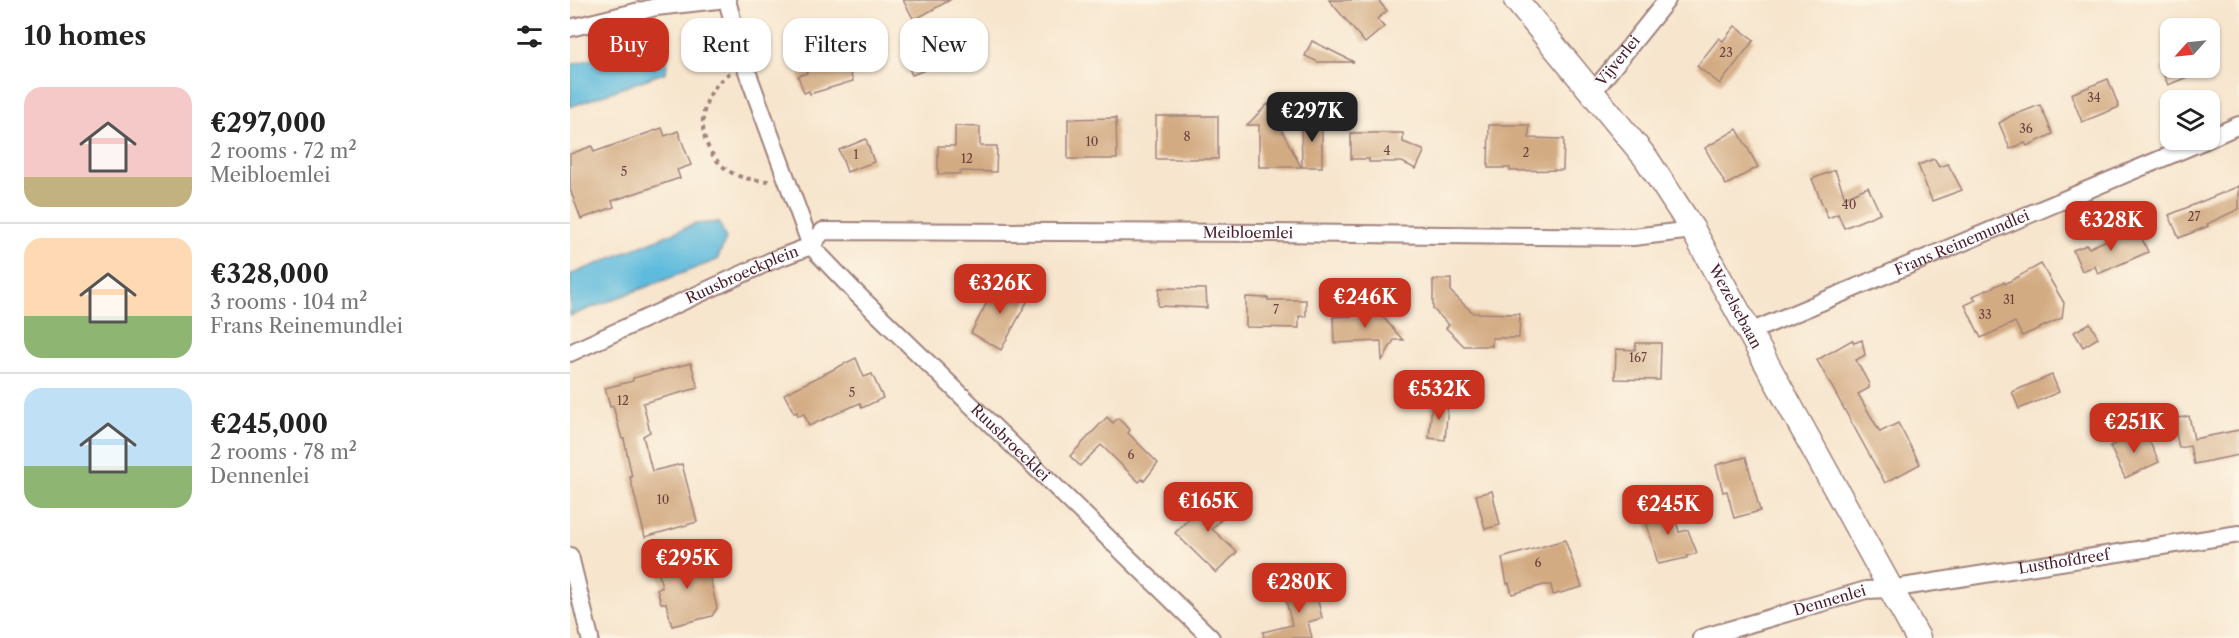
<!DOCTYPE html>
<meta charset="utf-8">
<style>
body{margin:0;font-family:"Libre Caslon Text",serif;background:#f2f2f2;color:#222;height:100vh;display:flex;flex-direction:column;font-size:22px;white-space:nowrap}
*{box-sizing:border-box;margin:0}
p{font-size:20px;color:#767676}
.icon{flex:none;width:33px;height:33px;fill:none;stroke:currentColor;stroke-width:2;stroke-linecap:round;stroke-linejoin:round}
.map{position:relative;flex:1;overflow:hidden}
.side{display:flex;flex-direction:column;background:#fff;width:570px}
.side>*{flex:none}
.banner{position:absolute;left:18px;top:18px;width:570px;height:54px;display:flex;gap:12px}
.needle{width:39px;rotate:243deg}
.tools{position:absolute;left:1590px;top:18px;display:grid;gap:12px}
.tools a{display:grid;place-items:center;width:60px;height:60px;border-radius:12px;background:#fff;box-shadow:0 2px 4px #0004;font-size:30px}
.price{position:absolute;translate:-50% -51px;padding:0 14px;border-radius:12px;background:#c8321e;color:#fff;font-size:20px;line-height:39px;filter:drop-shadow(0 2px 3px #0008)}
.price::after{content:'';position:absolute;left:50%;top:36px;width:18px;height:14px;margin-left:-9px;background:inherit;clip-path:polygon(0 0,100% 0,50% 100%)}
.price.on{background:#222;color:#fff}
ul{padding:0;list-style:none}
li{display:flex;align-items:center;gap:18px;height:150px;padding:0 24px}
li+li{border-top:2px solid #e0e0e0}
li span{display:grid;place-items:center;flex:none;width:168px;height:120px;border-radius:18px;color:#555}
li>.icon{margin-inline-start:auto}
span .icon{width:72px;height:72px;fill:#fffc;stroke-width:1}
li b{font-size:26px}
h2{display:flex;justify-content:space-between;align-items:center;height:72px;padding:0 24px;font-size:26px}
.chip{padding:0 21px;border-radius:18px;background:#fff;box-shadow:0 2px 4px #0004;font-size:21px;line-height:54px}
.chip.on{background:#c8321e;color:#fff}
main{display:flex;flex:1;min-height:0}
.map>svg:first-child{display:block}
.water{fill:#5fbbdd;stroke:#546d84;stroke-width:1.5}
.building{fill:#d3ab83}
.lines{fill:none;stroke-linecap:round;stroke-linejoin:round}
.street-casing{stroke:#a0827c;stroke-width:20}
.secondary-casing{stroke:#a0827c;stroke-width:27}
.path{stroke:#a0827c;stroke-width:4;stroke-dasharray:4.5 4.5;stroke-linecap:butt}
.street{stroke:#fff;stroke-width:16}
.secondary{stroke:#fff;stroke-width:24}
.labels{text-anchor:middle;stroke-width:6;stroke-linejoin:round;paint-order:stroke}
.number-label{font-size:12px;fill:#6c4241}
.street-label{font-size:15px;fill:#4a1f2b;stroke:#fcf5e5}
</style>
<main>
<section class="side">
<h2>10 homes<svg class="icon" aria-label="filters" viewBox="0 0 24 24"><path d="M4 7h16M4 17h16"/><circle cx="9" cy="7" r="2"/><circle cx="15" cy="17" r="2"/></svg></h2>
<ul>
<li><span style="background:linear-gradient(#f6c9c9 75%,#c2b280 0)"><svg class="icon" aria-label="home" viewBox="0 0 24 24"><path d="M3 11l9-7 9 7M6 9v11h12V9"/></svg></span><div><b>€297,000</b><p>2 rooms · 72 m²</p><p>Meibloemlei</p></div></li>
<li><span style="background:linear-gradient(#ffd9b3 65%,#8fb573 0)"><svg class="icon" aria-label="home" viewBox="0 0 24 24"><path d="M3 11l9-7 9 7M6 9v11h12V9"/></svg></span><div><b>€328,000</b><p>3 rooms · 104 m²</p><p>Frans Reinemundlei</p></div></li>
<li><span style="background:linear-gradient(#bfe0f5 65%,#8fb573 0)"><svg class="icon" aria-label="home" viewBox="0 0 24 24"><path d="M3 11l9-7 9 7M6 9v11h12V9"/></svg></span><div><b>€245,000</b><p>2 rooms · 78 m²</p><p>Dennenlei</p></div></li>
</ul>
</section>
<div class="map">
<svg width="1669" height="638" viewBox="0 0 1669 638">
<rect width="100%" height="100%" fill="#fcf5e5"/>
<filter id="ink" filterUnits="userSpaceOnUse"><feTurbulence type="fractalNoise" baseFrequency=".0167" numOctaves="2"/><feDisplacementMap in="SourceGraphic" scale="12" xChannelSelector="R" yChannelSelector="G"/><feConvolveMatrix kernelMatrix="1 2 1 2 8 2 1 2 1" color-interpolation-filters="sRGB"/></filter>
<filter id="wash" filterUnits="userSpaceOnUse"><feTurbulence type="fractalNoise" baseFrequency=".008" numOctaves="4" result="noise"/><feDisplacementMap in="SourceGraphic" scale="24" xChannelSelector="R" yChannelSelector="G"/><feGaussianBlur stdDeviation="1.35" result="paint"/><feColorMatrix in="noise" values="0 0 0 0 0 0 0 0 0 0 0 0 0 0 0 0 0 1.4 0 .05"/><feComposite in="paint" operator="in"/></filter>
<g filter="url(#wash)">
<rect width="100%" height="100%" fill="#f7e5cd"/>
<g class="water">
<polygon points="88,41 98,55 96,72 0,107 0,65"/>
<polygon points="149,222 156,239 147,260 0,316 0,275 125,224"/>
</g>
<g id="blocks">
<g class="building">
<polygon points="333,0 380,0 344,20"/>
<polygon points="759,0 808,0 817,11 807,19 814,27 795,43"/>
<polygon points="262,22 283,81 240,94 239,91 234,93 228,76 237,73 224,36"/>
<polygon points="1165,26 1184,40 1150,84 1127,66 1149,38 1153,41"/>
<polygon points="742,41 784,62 748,62 735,56"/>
<polygon points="353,44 365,66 342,75 334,57"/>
<polygon points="1591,68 1639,68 1598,85"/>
<polygon points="1538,79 1549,107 1512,122 1501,94"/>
<polygon points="698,104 731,167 689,167 689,125 677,125"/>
<polygon points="1470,105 1483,134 1457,146 1455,143 1440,149 1429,123 1444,114 1444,115"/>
<rect x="586" y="116" width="62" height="43"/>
<polygon points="546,118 547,159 498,159 498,119"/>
<polygon points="731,118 752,119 752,167 732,167"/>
<polygon points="919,125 959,125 959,138 994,139 993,170 940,171 940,168 918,168"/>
<polygon points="385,126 410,127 410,146 427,146 426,172 390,171 390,174 368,174 368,146 385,146"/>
<polygon points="92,128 95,136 108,131 121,165 107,170 110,178 42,201 44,207 11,219 0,189 0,154 22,146 24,152"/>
<polygon points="1167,129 1188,167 1156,185 1135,148"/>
<polygon points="781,133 833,133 833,142 853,150 854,152 846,169 832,162 799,162 799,159 781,159"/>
<polygon points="296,139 304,162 277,172 269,150"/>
<polygon points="1364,159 1369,167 1378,164 1392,190 1362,201 1348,165"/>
<polygon points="1265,170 1275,197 1298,187 1310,213 1274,228 1268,214 1258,218 1242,179"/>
<polygon points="1669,186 1669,209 1637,224 1638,226 1609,238 1599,215"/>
<polygon points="1568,230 1578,252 1528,274 1525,266 1512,271 1503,250 1517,245 1519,248 1557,231 1558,234"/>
<polygon points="1471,264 1494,303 1492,318 1452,336 1445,322 1411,338 1395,305 1406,300 1403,296 1434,282 1435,284"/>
<polygon points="881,279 881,292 903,313 950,314 949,338 922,338 922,346 894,346 876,328 879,325 863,309 863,280"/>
<polygon points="428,281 459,298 431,350 401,333"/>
<polygon points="589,288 636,289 637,308 588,306"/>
<polygon points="676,297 698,298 698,300 736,300 736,317 729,316 729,328 676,327"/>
<polygon points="787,309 812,309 812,316 833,340 824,340 812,361 811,341 764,343 763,317 787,316"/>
<polygon points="1520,323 1528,338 1513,347 1504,332"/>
<polygon points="1282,340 1284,343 1292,340 1295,355 1286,360 1299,384 1299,388 1288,394 1310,432 1328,423 1350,464 1315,483 1247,360"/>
<polygon points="1066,343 1091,343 1090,380 1045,379 1046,349 1065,350"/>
<polygon points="286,358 294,377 302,374 313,398 292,408 290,403 239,426 234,414 228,416 227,412 224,413 214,394"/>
<polygon points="121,363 128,388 73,403 80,432 73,436 82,471 112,464 127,522 75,537 60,477 62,477 54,439 52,439 43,406 40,407 35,388 63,381 63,378"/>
<polygon points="1482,375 1489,392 1449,409 1442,392"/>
<polygon points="862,402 878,404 875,440 859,438"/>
<polygon points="1619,416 1624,439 1669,430 1669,455 1624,464 1620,446 1609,448 1603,419"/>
<polygon points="537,417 543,423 548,418 560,430 558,433 588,463 574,481 572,479 569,482 531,445 510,466 500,456"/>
<polygon points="1574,430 1589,462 1555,478 1540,446"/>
<polygon points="1176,457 1190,511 1164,518 1157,491 1153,492 1146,465"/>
<polygon points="646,491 663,507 642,529 667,552 646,573 605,533"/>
<polygon points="922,491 930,525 915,529 906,495"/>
<polygon points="1102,505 1109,532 1118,530 1127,553 1117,556 1117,558 1088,564 1074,513"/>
<polygon points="995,540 1012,587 983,595 981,585 974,585 942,594 939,583 937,584 932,558"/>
<polygon points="127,555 136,560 147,608 142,616 102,626 96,603 91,603 87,589 92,588 87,565"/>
<polygon points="744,584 752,618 738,622 742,638 694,638 693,632 722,625 714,592"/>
</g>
</g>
</g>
<g filter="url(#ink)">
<use href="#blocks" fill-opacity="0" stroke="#a0827c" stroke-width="1.5"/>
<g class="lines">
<defs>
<g id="street">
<path id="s1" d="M157,0L174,63L241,246L286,293L641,638"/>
<polyline points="0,28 86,7 148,0"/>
<path id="s2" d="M1023,92L1097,0"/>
<polyline points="1640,138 1669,125"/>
<path id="s3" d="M1180,332L1636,140"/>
<path id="s4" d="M0,353L203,260L241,246L253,231L700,233L1063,237L1123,230"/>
<polyline points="0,556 20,638"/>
<path id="s5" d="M1131,638L1296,590L1320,589L1669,534"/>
</g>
<g id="secondary">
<path id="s6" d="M946,0L1076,158L1123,230L1348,638"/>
</g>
</defs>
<use href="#street" class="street-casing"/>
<use href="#secondary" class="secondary-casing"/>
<path class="path" d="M160,73C125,96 123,147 159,171C170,179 186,180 199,181"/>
<use href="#street" class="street"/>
<use href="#secondary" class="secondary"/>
</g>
</g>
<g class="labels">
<g class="number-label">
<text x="1156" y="57">23</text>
<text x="1524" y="102">34</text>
<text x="1456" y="133">36</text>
<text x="617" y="141">8</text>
<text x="522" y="146">10</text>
<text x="817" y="155">4</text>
<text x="956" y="157">2</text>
<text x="286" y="159">1</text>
<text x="397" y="163">12</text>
<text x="54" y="176">5</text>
<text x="1279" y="209">40</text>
<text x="1624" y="221">27</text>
<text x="1439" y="304">31</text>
<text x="706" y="314">7</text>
<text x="1415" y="319">33</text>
<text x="1068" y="362">167</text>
<text x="282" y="397">5</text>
<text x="53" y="405">12</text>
<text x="561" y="459">6</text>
<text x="93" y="504">10</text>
<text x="968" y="567">6</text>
</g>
<g class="street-label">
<text dy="5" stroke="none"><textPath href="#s2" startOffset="40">Vijverlei</textPath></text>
<text dy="5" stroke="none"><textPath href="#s4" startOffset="708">Meibloemlei</textPath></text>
<text dy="5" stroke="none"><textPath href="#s3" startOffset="230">Frans Reinemundlei</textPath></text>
<text dy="5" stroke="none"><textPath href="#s4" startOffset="189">Ruusbroeckplein</textPath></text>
<text dy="5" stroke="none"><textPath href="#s6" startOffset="378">Wezelsebaan</textPath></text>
<text dy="5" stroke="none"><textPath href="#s1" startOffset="540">Ruusbroecklei</textPath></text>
<text dy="5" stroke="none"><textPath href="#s5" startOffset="372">Lusthofdreef</textPath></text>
<text dy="5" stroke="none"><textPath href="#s5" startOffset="134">Dennenlei</textPath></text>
</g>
</g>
</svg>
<div class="tools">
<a><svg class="needle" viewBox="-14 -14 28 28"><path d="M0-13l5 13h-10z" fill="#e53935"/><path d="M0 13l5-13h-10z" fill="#767676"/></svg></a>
<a><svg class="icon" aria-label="layers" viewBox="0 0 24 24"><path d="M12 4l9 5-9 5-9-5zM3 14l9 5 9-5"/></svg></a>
</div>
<b class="price on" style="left:742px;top:143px">€297K</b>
<b class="price" style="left:1541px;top:252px">€328K</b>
<b class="price" style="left:430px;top:315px">€326K</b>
<b class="price" style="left:795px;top:329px">€246K</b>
<b class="price" style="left:869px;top:421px">€532K</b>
<b class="price" style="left:1564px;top:454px">€251K</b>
<b class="price" style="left:638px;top:533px">€165K</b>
<b class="price" style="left:1098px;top:536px">€245K</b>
<b class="price" style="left:117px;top:590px">€295K</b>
<b class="price" style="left:729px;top:614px">€280K</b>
<div class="banner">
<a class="chip on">Buy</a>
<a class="chip">Rent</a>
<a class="chip">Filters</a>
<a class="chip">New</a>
</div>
</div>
</main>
